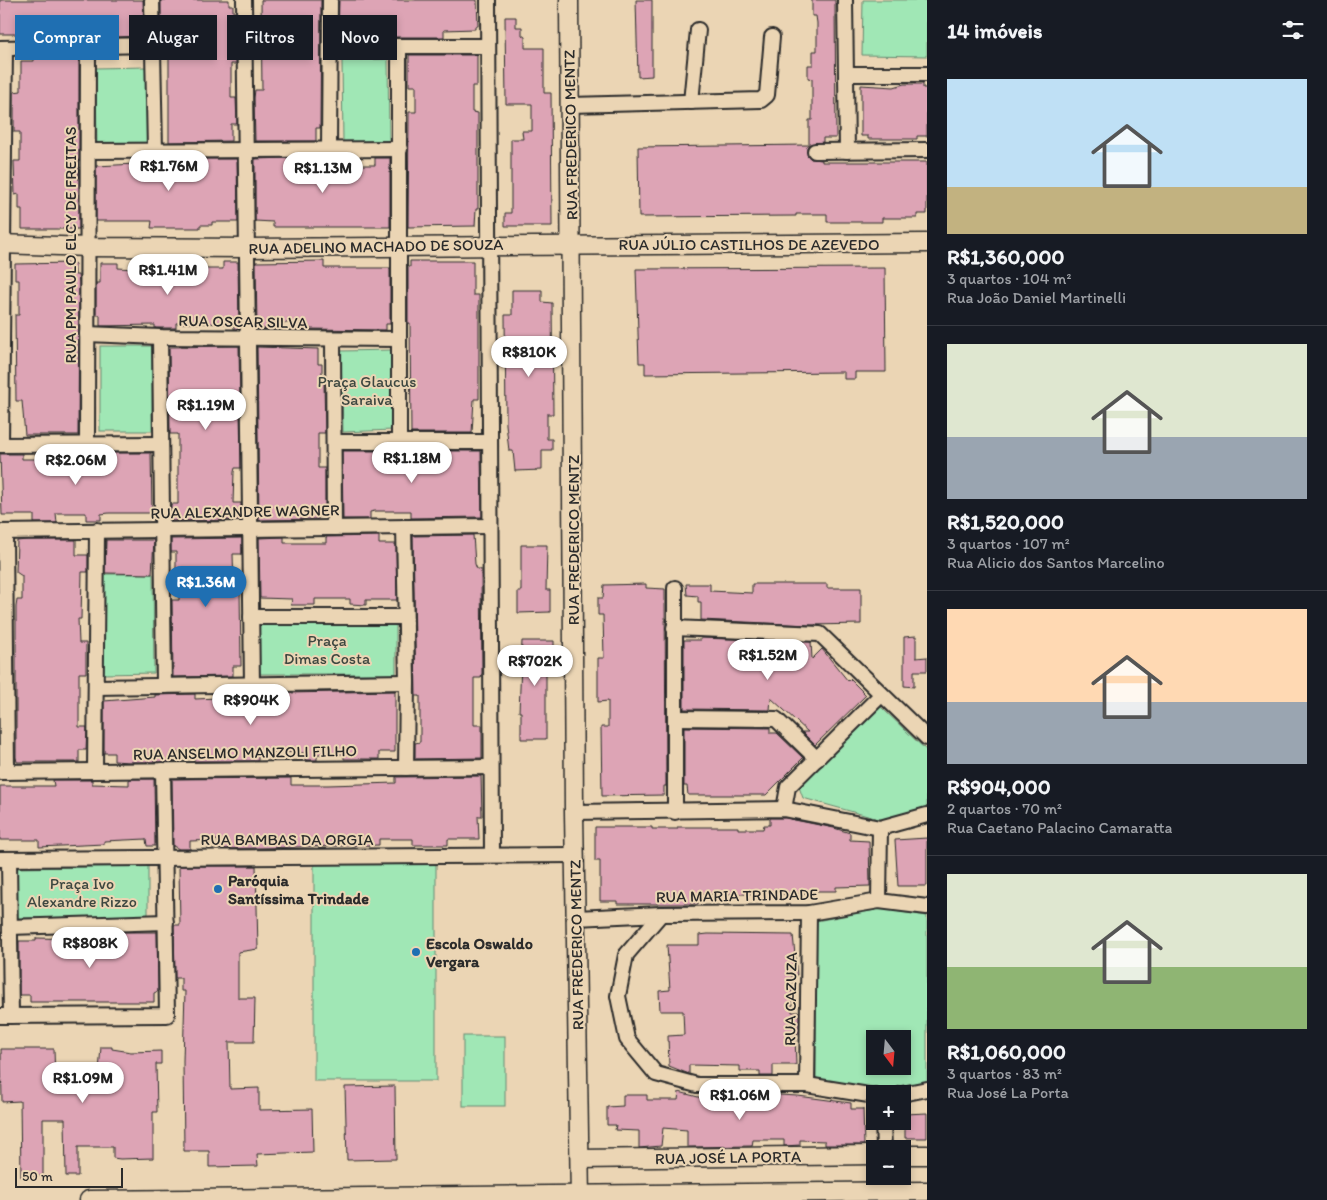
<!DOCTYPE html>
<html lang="pt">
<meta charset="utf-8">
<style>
body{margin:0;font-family:Itim,sans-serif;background:#20242c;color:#f1f3f6;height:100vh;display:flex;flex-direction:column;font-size:19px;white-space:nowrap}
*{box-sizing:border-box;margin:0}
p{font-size:16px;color:#9ea1a6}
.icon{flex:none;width:28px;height:28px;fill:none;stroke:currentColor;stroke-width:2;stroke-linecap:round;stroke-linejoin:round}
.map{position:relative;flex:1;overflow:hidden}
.drawer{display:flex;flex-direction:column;background:#171b24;width:400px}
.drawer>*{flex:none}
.hud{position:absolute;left:15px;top:15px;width:475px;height:45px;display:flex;gap:10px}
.needle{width:32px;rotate:164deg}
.fabs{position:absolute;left:866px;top:1030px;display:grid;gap:10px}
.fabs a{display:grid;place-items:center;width:45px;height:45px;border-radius:0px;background:#171b24;box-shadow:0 2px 8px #0003;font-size:25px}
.scale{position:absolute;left:15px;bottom:12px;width:108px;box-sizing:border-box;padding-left:5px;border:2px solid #2b2b2b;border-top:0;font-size:14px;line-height:18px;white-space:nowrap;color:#2b2b2b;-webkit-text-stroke:4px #ebd5b4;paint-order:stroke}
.price{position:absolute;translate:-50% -42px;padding:0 11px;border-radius:18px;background:#fff;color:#222;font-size:16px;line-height:32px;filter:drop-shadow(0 1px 2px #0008)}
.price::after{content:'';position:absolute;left:50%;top:30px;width:15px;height:11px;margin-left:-8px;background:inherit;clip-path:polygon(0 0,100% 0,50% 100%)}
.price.current{background:#1f6fb2;color:#fff}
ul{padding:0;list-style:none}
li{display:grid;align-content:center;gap:10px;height:265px;padding:0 20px}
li+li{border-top:1px solid #363941}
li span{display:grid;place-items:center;height:155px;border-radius:0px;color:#555}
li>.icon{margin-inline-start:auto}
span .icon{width:90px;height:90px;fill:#fffc;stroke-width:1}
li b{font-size:21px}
h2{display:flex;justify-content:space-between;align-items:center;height:60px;padding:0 20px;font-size:21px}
.pill{padding:0 18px;border-radius:0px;background:#171b24;box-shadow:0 2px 8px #0003;font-size:18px;line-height:45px}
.pill.current{background:#1f6fb2;color:#fff}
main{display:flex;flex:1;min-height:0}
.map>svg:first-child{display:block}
.green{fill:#a0e7b5;stroke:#668970;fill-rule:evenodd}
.building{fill:#dda4b5;stroke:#2b2b2b}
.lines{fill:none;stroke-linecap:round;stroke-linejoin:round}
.minor-casing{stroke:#2b2b2b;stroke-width:18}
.tertiary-casing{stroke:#2b2b2b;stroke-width:21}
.minor{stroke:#ebd5b4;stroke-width:14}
.tertiary{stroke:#ebd5b4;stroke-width:18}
.poi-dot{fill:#1f6fb2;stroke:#ebd5b4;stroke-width:2}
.labels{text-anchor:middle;stroke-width:4;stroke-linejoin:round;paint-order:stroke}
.street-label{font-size:16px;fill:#2b2b2b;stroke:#ebd5b4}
.park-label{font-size:16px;fill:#3d4740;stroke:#ebd5b4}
.poi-label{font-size:16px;font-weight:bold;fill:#2b2b2b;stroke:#ebd5b4;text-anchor:start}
</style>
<main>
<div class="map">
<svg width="927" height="1200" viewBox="0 0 927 1200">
<rect width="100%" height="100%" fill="#ebd5b4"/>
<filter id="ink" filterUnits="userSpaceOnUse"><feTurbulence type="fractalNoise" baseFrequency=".02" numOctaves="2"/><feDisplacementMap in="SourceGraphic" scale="10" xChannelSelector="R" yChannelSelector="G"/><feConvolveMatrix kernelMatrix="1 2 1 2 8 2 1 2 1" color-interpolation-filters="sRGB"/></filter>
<g filter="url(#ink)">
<g class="green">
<polygon points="863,0 927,0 927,56 862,55"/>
<polygon points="388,59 389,141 343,142 342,60"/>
<polygon points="146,67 147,151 97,152 96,68"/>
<rect x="100" y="346" width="52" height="85"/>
<polygon points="391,350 393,430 343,432 341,351"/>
<polygon points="102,574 153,574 154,673 103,674"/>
<rect x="259" y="624" width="137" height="50"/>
<polygon points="880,706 927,751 927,807 882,820 803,798 799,787"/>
<rect x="314" y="864" width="122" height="217"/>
<polygon points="148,866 148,917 16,918 16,868"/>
<path d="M881,909L927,916V1082L882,1090L816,1078V921ZM875,1039H902V1066H875Z"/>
<rect x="463" y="1036" width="42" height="70"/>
</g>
<g class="building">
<polygon points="0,0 143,0 144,31 139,31 139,36 117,37 100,37 100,33 73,33 73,38 26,39 26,34 0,34"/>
<polygon points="161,0 229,0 229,5 233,5 233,12 235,12 236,64 231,64 231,98 236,98 237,124 231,124 231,141 169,142 169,31 161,31"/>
<polygon points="261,0 321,0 320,128 316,128 316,141 255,141 254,98 255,90 262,90"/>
<polygon points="339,0 477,0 478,26 475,26 475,29 444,30 444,37 338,37"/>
<polygon points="636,0 652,0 652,76 638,77"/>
<polygon points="812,0 835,0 836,138 823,138 823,142 810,144 807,147 807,155 811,159 822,160 822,162 927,162 927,214 917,214 917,218 882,218 882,222 827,222 827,214 796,214 796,216 639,217 638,147 809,145 809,120 812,120 812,79 808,78 808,65 813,65 813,51 817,51 817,23 816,16 812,16"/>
<polygon points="505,17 516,17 516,27 522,27 522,35 525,37 525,48 544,48 544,93 551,93 552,226 505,226 505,213 511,213 511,139 523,139 522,131 532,131 532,104 506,104"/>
<polygon points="409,55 477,55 477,86 472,86 472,112 478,113 478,209 476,209 475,226 408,227 409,112 416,112 416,86 409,86"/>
<polygon points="34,56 79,56 79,229 22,229 22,209 19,209 19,194 15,195 14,161 20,161 20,132 14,132 14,92 21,91 21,61 34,61"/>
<polygon points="904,84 923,84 923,88 927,88 927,136 917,136 917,139 868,139 868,136 861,136 861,85 894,87"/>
<polygon points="289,158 289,167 312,166 311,159 324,158 324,165 375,165 375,158 390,158 390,227 273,227 273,222 255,221 255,159"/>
<polygon points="136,159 237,159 238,222 212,222 212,225 200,225 200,228 151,228 152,221 96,221 96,166 136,164"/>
<polygon points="324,261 324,268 390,268 390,324 386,324 386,330 307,329 307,323 273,323 273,329 257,329 256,262"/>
<polygon points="410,261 473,261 473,295 479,295 479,399 474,399 472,433 411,433 410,323 408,323 408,267 410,267"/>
<polygon points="223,262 238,262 239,329 234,329 234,324 203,323 176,323 176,328 155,328 155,325 100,326 100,315 96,315 96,283 100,283 100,263 118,263 118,268 151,270 170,269 170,263 187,263 187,269 223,269"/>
<polygon points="75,263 75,275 78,275 79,283 78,435 25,435 22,401 16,401 15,315 19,315 19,280 15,280 15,264"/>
<polygon points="885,268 886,372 855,372 855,379 844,379 844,372 645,374 645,363 639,363 636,269"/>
<polygon points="512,290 542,290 542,302 552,303 553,414 547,414 547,439 552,439 552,450 542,450 542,470 515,471 513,451 509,451 506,424 505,315 512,315"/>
<polygon points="234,346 239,346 241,468 235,468 234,472 233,503 241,503 241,520 171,521 171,504 178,504 178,434 170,434 169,347"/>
<polygon points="257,347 318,349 318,364 322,364 322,382 324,382 325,433 318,433 318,468 325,468 325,515 318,515 318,519 259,520"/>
<polygon points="342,451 481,451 482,517 411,518 411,511 375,511 370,512 370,519 343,519"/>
<polygon points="50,453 68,453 68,458 106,458 106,453 151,453 152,513 109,513 101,514 101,520 86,520 86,513 56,513 57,523 34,523 34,515 2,515 0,454 22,454 22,459 50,459"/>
<polygon points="473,535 475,564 477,569 481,569 482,673 481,678 474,678 474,725 482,725 482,758 415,759 415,743 420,742 420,696 416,696 413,536"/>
<polygon points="379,536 379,544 396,544 397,600 366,600 366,605 350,604 350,599 315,599 315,605 291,605 292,599 260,598 259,538 284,537 284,543 326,543 326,537"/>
<polygon points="242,538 242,554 233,554 234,589 240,589 241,666 233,666 233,676 173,677 172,600 179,600 179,571 176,571 176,552 171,552 171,539"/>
<polygon points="27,540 76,540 76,555 88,555 88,572 82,572 81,619 78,619 79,643 86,643 86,673 79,673 79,727 87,727 86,750 79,750 79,762 17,762 16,757 16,607 17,600 22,600 22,576 16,572 17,541"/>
<polygon points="106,540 154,540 152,574 105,573"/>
<polygon points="521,545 547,545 546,590 550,590 550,612 518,613 518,591 521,591"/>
<polygon points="646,584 646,588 665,589 666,786 664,786 664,795 602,796 601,727 608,727 608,701 598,702 598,658 604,658 603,615 598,615 598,598 603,598 604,585"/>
<polygon points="686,584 710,584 710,591 752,593 752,584 827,584 827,588 861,588 861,624 810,625 701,620 701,602 698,602 698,596 687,595"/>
<polygon points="916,636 916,658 927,657 927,671 914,671 914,687 904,686 904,637"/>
<polygon points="701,638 811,642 812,659 822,649 848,681 850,679 866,695 815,745 802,732 808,732 771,698 770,710 684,709 684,640 701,640"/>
<polygon points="522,641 554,641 554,670 546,670 546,739 521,739 521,712 519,712"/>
<polygon points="395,691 395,752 379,752 379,759 344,759 344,754 317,754 317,760 305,760 305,753 279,752 258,753 258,761 194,761 195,752 172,752 172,762 129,762 114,761 114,753 104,753 104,701 155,697 155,695 195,694 195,699 218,698 218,694 241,693 241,699 276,699 287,698 287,693"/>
<polygon points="684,727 770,728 770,733 777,733 803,758 766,795 688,795 687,786 684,786"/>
<polygon points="481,776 482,816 478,816 479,839 448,839 448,845 413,845 413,839 379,839 379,845 218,849 218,840 190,841 190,849 179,849 173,846 172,779 291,778 291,785 328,785 396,783 396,777"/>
<polygon points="129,779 154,779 155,846 147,846 146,839 104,841 104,844 39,847 39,840 0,840 0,786 54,786 53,780 92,780 92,784 129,785"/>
<polygon points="770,818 785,818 834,828 850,833 850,840 869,841 870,886 836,887 836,891 805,891 805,894 698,894 698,904 617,904 617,901 600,901 600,861 595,861 595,827 652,827 652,829 677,829 677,827 738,827 738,829 763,829 764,825 770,825"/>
<polygon points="927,838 927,886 898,886 895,840"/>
<polygon points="179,866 256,866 258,949 238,952 238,998 255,998 254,1042 229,1042 230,1089 259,1088 259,1110 312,1109 313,1152 257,1154 258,1166 209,1167 209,1151 184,1151 183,1061 185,991 181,991 181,978 175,978 174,925 180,925"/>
<polygon points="122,932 157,932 158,991 154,993 154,1002 30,1002 30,995 19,995 19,941 36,941 36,938 122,940"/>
<polygon points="708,934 793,935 797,975 792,975 792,1012 799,1012 799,1033 795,1034 796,1065 773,1065 773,1076 760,1076 760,1071 740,1071 740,1066 689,1065 689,1074 669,1066 668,1036 684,1035 683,1011 660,1011 659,991 670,990 667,945 699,945 699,935"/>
<polygon points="101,1047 112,1047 112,1049 131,1052 161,1051 161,1064 156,1064 157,1112 153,1112 153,1158 120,1159 113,1158 113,1147 78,1147 78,1176 66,1176 65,1119 43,1119 43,1176 21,1177 20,1101 2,1102 1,1049 54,1049 55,1082 87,1081 86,1071 99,1071"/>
<polygon points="395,1086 396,1159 347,1160 345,1087"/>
<polygon points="679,1092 744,1109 748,1096 761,1096 761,1094 798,1096 851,1103 851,1109 863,1109 864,1145 825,1145 825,1141 800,1140 800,1145 784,1146 784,1140 753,1140 752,1146 687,1147 687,1130 663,1128 661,1146 639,1148 639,1131 615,1130 616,1125 607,1125 607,1107 623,1106 623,1095 647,1095 647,1100 678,1100"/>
<polygon points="927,1113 927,1138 905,1138 905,1114"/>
</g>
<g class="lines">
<defs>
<g id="minor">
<polyline points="152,0 155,151"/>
<polyline points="244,0 252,685"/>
<polyline points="488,0 492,855"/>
<polyline points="845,0 847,151"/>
<polyline points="331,46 488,46"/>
<polyline points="399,47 399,442"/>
<polyline points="0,48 152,45"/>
<polyline points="846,74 927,74"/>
<polyline points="691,102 698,30"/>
<polyline points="570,105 761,100 767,95 772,37"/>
<polyline points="329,149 330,0"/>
<polyline points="89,151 400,149"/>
<polyline points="815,151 927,150"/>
<polyline points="87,334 160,337 399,339"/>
<polyline points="160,337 164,686"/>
<polyline points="333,339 334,528"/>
<polyline points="335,442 490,442"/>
<polyline points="87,444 88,46"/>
<polyline points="0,445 161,444"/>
<polyline points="1,445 5,48"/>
<polyline points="404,527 407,682 406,768"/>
<polyline points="0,532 490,526"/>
<polyline points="5,532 7,772"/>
<polyline points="251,617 405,617"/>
<polyline points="674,628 820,634 927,738"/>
<polyline points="96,687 407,682"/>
<polyline points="676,718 776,719 817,759"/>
<polyline points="95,771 97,530"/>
<polyline points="0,772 491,767"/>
<polyline points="784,809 788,787 881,695"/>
<polyline points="574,812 784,809 880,828 927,815"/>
<polyline points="675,812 675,588"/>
<polyline points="0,859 575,855"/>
<polyline points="9,859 11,1016"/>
<polyline points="879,901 880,828"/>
<polyline points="661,914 626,955 618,996 627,1039 656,1074 697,1085 807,1085 875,1096"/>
<polyline points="576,918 661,914 809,913 879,901 927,907"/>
<polyline points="10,927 166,922"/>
<polyline points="0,1016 167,1015 163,770"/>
<polyline points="807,1085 809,913"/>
<polyline points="902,1094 927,1089"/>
<polyline points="883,1121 884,1149"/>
</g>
<g id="tertiary">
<polyline points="569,0 574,812 580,1200"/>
<polyline points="0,244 89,247 247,248 927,243"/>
<polyline points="902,1155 927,1155"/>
<polyline points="580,1159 875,1155"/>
<polyline points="89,1200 927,1191"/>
</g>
</defs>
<use href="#minor" class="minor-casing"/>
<use href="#tertiary" class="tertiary-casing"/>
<use href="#minor" class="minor"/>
<use href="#tertiary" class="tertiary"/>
</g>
</g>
<g class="poi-dot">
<circle cx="218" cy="889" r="5"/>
<circle cx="416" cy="952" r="5"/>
</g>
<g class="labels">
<g class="street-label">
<text transform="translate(570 135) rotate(-91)" y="6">RUA FREDERICO MENTZ</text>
<text x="749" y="250">RUA JÚLIO CASTILHOS DE AZEVEDO</text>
<text transform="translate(70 245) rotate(-90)" y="6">RUA PM PAULO ELCY DE FREITAS</text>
<text transform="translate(376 246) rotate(-1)" y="6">RUA ADELINO MACHADO DE SOUZA</text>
<text transform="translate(243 321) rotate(1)" y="6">RUA OSCAR SILVA</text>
<text transform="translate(245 511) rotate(-1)" y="6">RUA ALEXANDRE WAGNER</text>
<text transform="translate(573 540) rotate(-90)" y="6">RUA FREDERICO MENTZ</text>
<text transform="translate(245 752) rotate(-1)" y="6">RUA ANSELMO MANZOLI FILHO</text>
<text x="287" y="845">RUA BAMBAS DA ORGIA</text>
<text transform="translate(737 895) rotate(-1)" y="6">RUA MARIA TRINDADE</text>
<text transform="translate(576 945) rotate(-91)" y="6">RUA FREDERICO MENTZ</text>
<text transform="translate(790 999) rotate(-89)" y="6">RUA CAZUZA</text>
<text transform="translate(728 1157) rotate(-1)" y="6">RUA JOSÉ LA PORTA</text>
</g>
<g class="park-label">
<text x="367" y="387">Praça Glaucus<tspan x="367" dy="18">Saraiva</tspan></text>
<text x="327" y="646">Praça<tspan x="327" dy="18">Dimas Costa</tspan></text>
<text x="82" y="889">Praça Ivo<tspan x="82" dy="18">Alexandre Rizzo</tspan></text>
</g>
<g class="poi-label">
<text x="228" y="886">Paróquia<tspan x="228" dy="18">Santíssima Trindade</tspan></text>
<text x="426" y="949">Escola Oswaldo<tspan x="426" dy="18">Vergara</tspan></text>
</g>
</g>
</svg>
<div class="fabs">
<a><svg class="needle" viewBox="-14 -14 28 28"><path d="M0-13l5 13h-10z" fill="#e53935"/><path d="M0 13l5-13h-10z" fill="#9ea1a6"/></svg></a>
<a>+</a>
<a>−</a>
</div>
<div class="scale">50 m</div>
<b class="price" style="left:169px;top:192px">R$1.76M</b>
<b class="price" style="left:323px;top:194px">R$1.13M</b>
<b class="price" style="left:168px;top:296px">R$1.41M</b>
<b class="price" style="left:529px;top:378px">R$810K</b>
<b class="price" style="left:206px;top:431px">R$1.19M</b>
<b class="price" style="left:412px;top:484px">R$1.18M</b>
<b class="price" style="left:76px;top:486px">R$2.06M</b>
<b class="price current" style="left:206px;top:608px">R$1.36M</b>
<b class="price" style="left:768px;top:681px">R$1.52M</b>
<b class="price" style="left:535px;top:687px">R$702K</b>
<b class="price" style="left:251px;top:726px">R$904K</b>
<b class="price" style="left:90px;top:969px">R$808K</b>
<b class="price" style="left:83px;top:1104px">R$1.09M</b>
<b class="price" style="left:740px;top:1121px">R$1.06M</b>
<div class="hud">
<a class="pill current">Comprar</a>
<a class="pill">Alugar</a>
<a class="pill">Filtros</a>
<a class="pill">Novo</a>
</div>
</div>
<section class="drawer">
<h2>14 imóveis<svg class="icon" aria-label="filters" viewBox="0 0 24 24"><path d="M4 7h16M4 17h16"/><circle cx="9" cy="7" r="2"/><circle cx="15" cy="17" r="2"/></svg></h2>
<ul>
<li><span style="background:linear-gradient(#bfe0f5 70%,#c2b280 0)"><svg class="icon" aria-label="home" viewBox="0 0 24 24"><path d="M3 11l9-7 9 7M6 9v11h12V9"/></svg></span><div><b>R$1,360,000</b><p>3 quartos · 104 m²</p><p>Rua João Daniel Martinelli</p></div></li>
<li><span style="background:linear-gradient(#dfe7d0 60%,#9aa5b1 0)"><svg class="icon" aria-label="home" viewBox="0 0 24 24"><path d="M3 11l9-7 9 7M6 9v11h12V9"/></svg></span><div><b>R$1,520,000</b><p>3 quartos · 107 m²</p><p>Rua Alicio dos Santos Marcelino</p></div></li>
<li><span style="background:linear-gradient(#ffd9b3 60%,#9aa5b1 0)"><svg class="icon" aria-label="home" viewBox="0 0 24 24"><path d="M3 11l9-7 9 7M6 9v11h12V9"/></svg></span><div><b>R$904,000</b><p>2 quartos · 70 m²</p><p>Rua Caetano Palacino Camaratta</p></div></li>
<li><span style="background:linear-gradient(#dfe7d0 60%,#8fb573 0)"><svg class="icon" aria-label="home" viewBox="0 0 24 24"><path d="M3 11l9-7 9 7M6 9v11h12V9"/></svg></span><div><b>R$1,060,000</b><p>3 quartos · 83 m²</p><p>Rua José La Porta</p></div></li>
</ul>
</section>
</main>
